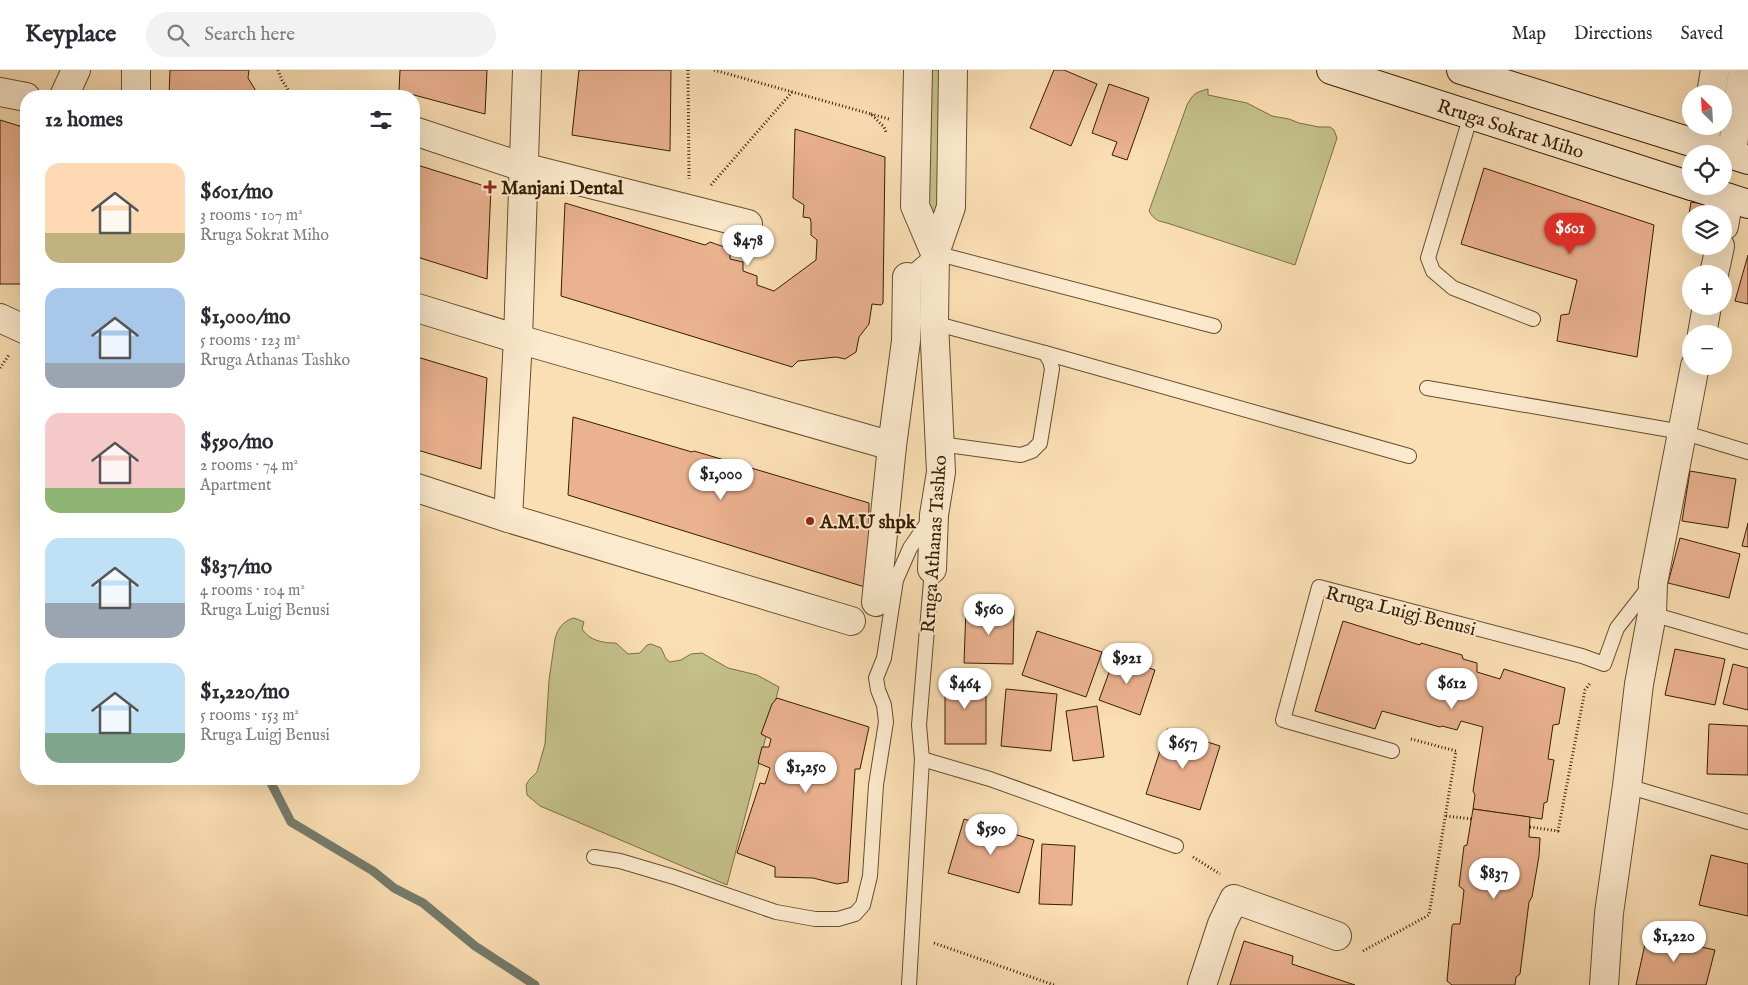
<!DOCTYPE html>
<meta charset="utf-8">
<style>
body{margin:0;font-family:"IM FELL English",serif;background:#f2f2f3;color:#2b2b33;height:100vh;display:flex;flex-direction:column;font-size:19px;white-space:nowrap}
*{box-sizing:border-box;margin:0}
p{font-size:16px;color:#7c7c81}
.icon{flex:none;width:28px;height:28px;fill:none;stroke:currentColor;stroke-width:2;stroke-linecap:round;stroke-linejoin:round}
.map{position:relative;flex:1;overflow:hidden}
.sheet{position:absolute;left:20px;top:20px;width:400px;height:695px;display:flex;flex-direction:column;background:#fff;border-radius:20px;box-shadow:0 5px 20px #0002}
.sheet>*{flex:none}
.needle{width:32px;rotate:336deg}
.fabs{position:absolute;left:1682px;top:15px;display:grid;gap:10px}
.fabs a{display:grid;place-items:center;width:50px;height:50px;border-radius:50%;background:#fff;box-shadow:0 5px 20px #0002;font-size:25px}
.price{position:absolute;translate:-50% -42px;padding:0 11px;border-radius:18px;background:#fff;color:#222;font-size:16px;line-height:32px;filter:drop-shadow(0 1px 2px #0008)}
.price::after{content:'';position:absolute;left:50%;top:30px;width:15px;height:11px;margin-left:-8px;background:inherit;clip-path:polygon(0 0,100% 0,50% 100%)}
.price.selected{background:#d93025;color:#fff}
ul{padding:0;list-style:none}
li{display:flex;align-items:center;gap:15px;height:125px;padding:0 25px}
li span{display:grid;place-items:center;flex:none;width:140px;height:100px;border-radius:15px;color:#555}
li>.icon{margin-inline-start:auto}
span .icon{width:60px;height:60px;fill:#fffc;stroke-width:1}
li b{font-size:21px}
h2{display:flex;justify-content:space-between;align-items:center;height:60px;padding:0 25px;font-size:21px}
header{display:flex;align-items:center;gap:30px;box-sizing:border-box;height:70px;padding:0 25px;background:#fff;border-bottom:1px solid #e1e1e2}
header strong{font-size:24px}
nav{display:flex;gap:28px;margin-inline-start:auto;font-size:18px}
.search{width:350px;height:45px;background:#f2f2f3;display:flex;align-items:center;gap:12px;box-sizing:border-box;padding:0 18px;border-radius:28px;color:#7c7c81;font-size:19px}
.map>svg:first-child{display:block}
.green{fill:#c4c089;stroke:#7d6e46}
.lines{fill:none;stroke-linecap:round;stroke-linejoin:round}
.stream{stroke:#757c6c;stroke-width:9}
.building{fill:#ebb290;stroke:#361d02}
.lane-casing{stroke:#674e2e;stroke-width:16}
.street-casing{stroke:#674e2e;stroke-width:30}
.secondary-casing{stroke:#361d02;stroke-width:30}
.path{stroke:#361d02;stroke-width:3;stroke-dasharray:1 2.5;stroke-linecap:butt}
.lane{stroke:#fceace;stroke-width:14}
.street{stroke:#fceace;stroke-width:28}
.secondary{stroke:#fceace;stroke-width:28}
.poi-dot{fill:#8f2418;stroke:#fceace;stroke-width:2}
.labels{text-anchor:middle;stroke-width:4;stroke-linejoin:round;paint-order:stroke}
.street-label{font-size:19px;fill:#361d02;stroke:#fceace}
.poi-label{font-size:19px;font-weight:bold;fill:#361d02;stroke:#fceace;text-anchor:start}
</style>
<header>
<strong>Keyplace</strong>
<div class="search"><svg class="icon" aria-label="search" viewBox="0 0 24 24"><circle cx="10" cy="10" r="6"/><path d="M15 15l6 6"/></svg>Search here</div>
<nav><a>Map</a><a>Directions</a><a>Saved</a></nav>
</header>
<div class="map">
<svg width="1748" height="915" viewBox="0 0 1748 915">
<rect width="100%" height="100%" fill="#fbdfb4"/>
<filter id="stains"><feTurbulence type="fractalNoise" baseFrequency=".004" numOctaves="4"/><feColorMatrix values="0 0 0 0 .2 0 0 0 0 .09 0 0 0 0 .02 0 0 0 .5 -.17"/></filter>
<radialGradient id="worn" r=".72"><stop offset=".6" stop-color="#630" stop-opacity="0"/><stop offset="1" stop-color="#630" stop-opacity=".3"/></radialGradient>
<g class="green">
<polygon points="928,0 952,0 940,136 928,146"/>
<path d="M1208,19V25L1247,33L1272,46L1289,49L1299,53L1319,57H1330L1334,60L1337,68L1295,195L1167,153C1158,151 1154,150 1149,141L1187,35C1194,23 1194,23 1208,19Z"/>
<path d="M574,548L584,552L582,559C590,571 603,573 616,573L628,584L640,583L647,575L651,574L661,578L666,589L670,592L681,590L691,584L702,583L728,598L757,605L779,617L727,815L540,736L527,725L526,715L529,710L537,702L545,674L549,610L555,569C558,558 563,551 574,548Z"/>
</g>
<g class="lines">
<polyline class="stream" points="269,709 291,752 373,801 394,818 423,833 475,876 535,915"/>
</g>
<g class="building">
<polygon points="170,0 249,0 248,8 259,26 169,26"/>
<polygon points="400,0 487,0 485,44 399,21"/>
<polygon points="579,0 671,0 670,81 572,65"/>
<polygon points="1054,0 1064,0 1097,14 1071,76 1030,58"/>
<polygon points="1109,14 1149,28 1127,90 1112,85 1117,72 1092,63"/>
<polygon points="0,50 26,58 26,214 0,214"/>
<polygon points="795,59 885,87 883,233 881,235 872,234 869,254 859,267 856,282 845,289 836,287 798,291 792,297 561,226 565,133 705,175 710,172 730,179 730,189 743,192 743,201 757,206 757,215 774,221 816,190 817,170 811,165 811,152 810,148 803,147 804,135 793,128"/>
<polygon points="414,94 491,118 487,209 414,186"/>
<polygon points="1484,98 1654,155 1637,287 1557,271 1561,245 1569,244 1577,210 1461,174"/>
<polygon points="1691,132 1713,135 1712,144 1691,144 1691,158 1687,157"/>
<polygon points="1748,185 1748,234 1735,231"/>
<polygon points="414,286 487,308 481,399 414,379"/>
<polygon points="573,347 692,382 694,381 869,433 868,518 568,425"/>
<polygon points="1690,401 1736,409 1728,458 1682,451"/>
<polygon points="1748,453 1748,477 1742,476"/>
<polygon points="1680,468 1740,484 1729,528 1668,513"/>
<polygon points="966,538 1014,539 1013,594 964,593"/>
<polygon points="1343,551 1420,575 1421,573 1462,585 1463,589 1477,593 1477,602 1500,609 1504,599 1565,618 1559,654 1553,655 1548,689 1554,690 1547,732 1544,733 1542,749 1473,739 1475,725 1473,721 1483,657 1461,651 1457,660 1442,656 1440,657 1382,641 1375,659 1315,641"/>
<polygon points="1037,561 1102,582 1086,627 1022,605"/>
<polygon points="1675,579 1725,589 1715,635 1665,625"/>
<polygon points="1115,586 1155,600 1140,645 1099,630"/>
<polygon points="1733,594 1748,598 1748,640 1723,634"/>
<rect x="945" y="605" width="41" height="69"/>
<polygon points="1006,619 1057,624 1051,681 1001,676"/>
<polygon points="777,628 869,657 860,699 855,699 848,812 837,814 813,808 775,807 775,797 737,783 760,713 765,714 770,698 758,693 762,677 769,677 771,669 761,664 772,634"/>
<polygon points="1097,636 1104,687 1073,691 1066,641"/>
<polygon points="1709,654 1748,656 1748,705 1707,704"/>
<polygon points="1167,659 1220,676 1200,740 1146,724"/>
<polygon points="1473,739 1530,747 1529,767 1540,768 1539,786 1532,827 1529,832 1520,904 1516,907 1515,915 1452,915 1447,911 1452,856 1453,854 1460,854 1464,820 1459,816 1464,776 1467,775"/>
<polygon points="964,749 1034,770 1019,823 948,803"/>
<polygon points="1042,774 1075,776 1072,835 1039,834"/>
<polygon points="1711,785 1748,794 1748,846 1699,835"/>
<polygon points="1647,865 1715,880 1706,915 1636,915"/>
<polygon points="1244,871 1293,886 1292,894 1355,915 1230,915"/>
</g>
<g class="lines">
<defs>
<g id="lane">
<polyline points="1471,45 1428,188 1433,201 1453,218 1533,249"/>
<polyline points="907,207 935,183 1214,256"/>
<polyline points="930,252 1045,283 1050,291 1052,299 1040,373 1032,381 1021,385 940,374"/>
<polyline points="1045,283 1409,386"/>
<polyline points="1427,318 1682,362 1748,382"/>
<polyline points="1652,544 1748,572"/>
<polyline points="1392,681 1283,650 1319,517 1582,586 1604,594 1617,558 1649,517"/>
<polyline points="922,689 990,709 1176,776"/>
<polyline points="1627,716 1748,752"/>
<polyline points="594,787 620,791 674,807 776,842 815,849 838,849 855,844 863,835 870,806 876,715 886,652 884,635 878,620 876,608 884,588 896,510 910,478 930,449"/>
<polyline points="909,915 922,689 919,655 932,499"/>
</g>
<g id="street">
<polyline points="918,0 915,136 935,183"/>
<polyline points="0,22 26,27"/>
<polyline points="1711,24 1715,0"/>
<polyline points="64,26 76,0"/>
<polyline points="136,26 136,0"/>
<polyline points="414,61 523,97 748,154"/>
<polyline points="1704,76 1707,56"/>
<polyline points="1732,85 1738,33 1743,0"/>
<polyline points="1724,156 1729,128"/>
<polyline points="1714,204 1720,176"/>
<polyline points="414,237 518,269 892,376"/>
<polyline points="0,248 26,260"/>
<polyline points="1702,264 1707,236"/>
<polyline points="414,417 508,448 851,551"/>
<polyline points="508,448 518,269 527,0"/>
<polyline points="932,499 934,445 941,402 934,252 935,183 951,137 953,0"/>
<polyline points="876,532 892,376 906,271 907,207"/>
<polyline points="1202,915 1222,854 1234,829 1337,866"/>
<polyline points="1604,915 1609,843 1627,716 1639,614 1652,544 1653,513 1695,296"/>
</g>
<g id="secondary">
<polyline points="1331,0 1691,116"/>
<polyline points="1461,0 1748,90"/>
<polyline points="1692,116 1748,134"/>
</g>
</defs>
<use href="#lane" class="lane-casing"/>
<use href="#street" class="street-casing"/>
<use href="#secondary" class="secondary-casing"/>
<g class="path">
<polyline points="278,0 282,10 292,26"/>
<polyline points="688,0 689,109"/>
<polyline points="714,0 871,44 884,57 886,62"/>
<polyline points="871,44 889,49"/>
<polyline points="711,115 792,22"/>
<polyline points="0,298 9,285"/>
<polyline points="1446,746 1472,749"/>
<polyline points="1530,757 1558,761 1585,620 1591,612"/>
<polyline points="1193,787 1220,804"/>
<polyline points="934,873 1054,915"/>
<polyline points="1363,881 1429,845 1456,681 1411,669"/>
</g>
<use href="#lane" class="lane"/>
<use href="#street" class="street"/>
<use href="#secondary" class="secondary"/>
</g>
<g class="poi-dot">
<path d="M487.5 109.5h5v5h5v5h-5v5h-5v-5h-5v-5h5z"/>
<circle cx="810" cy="451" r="5"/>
</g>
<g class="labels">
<g class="street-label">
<text transform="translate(1511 58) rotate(18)" y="7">Rruga Sokrat Miho</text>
<text transform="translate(933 474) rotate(-86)" y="7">Rruga Athanas Tashko</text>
<text transform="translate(1401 540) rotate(14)" y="7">Rruga Luigj Benusi</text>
</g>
<g class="poi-label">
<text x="501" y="124">Manjani Dental</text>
<text x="820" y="458">A.M.U shpk</text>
</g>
</g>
<rect width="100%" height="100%" filter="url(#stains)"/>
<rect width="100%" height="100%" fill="url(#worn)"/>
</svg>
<div class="fabs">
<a><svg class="needle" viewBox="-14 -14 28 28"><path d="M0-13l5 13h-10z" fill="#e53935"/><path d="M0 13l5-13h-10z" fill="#7c7c81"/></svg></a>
<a><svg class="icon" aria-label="locate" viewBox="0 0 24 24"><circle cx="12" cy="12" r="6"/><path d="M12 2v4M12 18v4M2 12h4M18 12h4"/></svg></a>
<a><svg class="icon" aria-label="layers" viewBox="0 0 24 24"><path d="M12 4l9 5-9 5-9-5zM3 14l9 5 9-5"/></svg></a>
<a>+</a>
<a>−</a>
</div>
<b class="price selected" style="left:1570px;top:185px">$601</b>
<b class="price" style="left:748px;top:197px">$478</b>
<b class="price" style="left:721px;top:431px">$1,000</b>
<b class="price" style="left:989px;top:566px">$560</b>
<b class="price" style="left:1127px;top:615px">$921</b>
<b class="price" style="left:965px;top:640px">$464</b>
<b class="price" style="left:1452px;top:640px">$612</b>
<b class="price" style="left:1183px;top:700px">$657</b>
<b class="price" style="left:806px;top:724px">$1,250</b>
<b class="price" style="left:991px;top:786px">$590</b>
<b class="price" style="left:1494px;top:830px">$837</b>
<b class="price" style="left:1674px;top:893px">$1,220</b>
<section class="sheet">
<h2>12 homes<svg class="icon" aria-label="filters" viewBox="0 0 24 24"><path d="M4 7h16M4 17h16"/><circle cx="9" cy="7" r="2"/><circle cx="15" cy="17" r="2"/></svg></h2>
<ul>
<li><span style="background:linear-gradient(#ffd9b3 70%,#c2b280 0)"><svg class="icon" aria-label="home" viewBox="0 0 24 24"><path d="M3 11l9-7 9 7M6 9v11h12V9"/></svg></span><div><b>$601/mo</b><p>3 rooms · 107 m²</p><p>Rruga Sokrat Miho</p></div></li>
<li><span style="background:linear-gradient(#a9c7e8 75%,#9aa5b1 0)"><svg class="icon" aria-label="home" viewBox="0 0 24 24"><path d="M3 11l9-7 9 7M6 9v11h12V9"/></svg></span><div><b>$1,000/mo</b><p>5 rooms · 123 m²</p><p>Rruga Athanas Tashko</p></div></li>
<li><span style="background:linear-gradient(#f6c9c9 75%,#8fb573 0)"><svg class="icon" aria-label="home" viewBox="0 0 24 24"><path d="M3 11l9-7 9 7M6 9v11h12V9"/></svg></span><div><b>$590/mo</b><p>2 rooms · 74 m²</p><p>Apartment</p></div></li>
<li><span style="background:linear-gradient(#bfe0f5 65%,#9aa5b1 0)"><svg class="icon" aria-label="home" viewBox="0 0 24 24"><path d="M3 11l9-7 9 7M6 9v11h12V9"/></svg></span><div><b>$837/mo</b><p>4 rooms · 104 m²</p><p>Rruga Luigj Benusi</p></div></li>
<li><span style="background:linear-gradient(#bfe0f5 70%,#7fa58c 0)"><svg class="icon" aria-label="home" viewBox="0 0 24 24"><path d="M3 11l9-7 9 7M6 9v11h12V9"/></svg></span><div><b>$1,220/mo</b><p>5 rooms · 153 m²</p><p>Rruga Luigj Benusi</p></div></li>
</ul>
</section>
</div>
